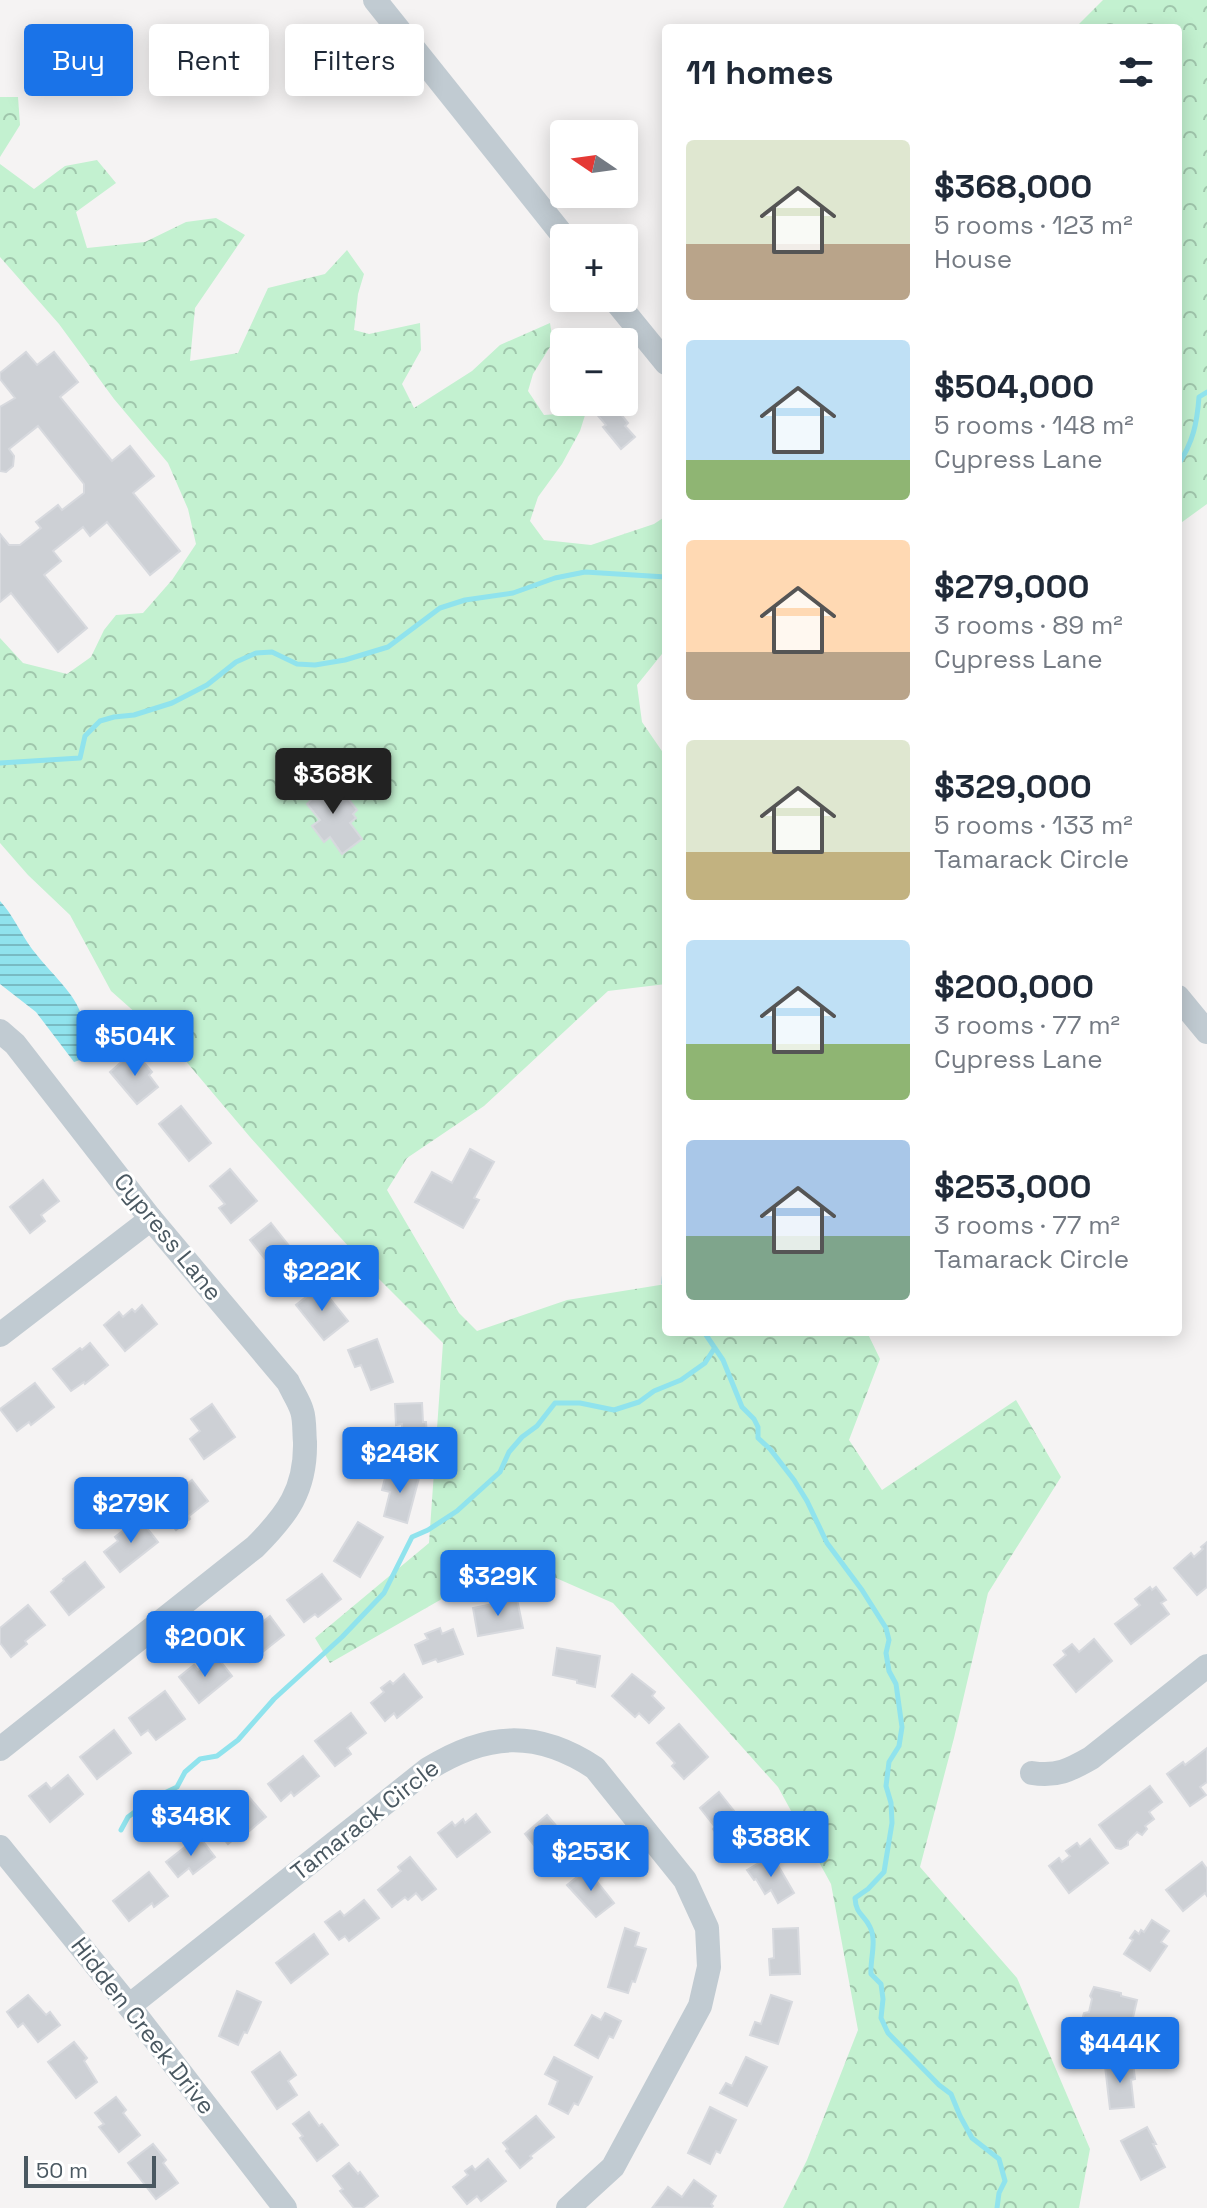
<!DOCTYPE html>
<meta charset="utf-8">
<style>
body{margin:0;font-family:"Space Grotesk",sans-serif;background:#f2f2f3;color:#1f2937;height:100vh;display:flex;flex-direction:column;font-size:30px;white-space:nowrap}
*{box-sizing:border-box;margin:0}
p{font-size:26px;color:#747a83}
.icon{flex:none;width:44px;height:44px;fill:none;stroke:currentColor;stroke-width:2;stroke-linecap:round;stroke-linejoin:round}
.map{position:relative;flex:1;overflow:hidden}
.panel{position:absolute;left:662px;top:24px;width:520px;height:1312px;display:flex;flex-direction:column;background:#fff;border-radius:8px;box-shadow:0 4px 20px #0003}
.panel>*{flex:none}
.top-card{position:absolute;left:24px;top:24px;width:518px;height:72px;display:flex;gap:16px}
.needle{width:52px;rotate:283deg}
.tools{position:absolute;left:550px;top:120px;display:grid;gap:16px}
.tools a{display:grid;place-items:center;width:88px;height:88px;border-radius:8px;background:#fff;box-shadow:0 4px 20px #0003;font-size:40px}
.scale{position:absolute;left:24px;bottom:20px;width:132px;box-sizing:border-box;padding-left:8px;border:4px solid #4a5861;border-top:0;font-size:22px;line-height:28px;white-space:nowrap;color:#4a5861;-webkit-text-stroke:6px #fff;paint-order:stroke}
.price{position:absolute;translate:-50% -68px;padding:0 18px;border-radius:8px;background:#1a73e8;color:#fff;font-size:26px;line-height:52px;filter:drop-shadow(0 2px 4px #0008)}
.price::after{content:'';position:absolute;left:50%;top:48px;width:24px;height:18px;margin-left:-12px;background:inherit;clip-path:polygon(0 0,100% 0,50% 100%)}
.price.selected{background:#222;color:#fff}
ul{padding:0;list-style:none}
li{display:flex;align-items:center;gap:24px;height:200px;padding:0 24px}
li span{display:grid;place-items:center;flex:none;width:224px;height:160px;border-radius:8px;color:#555}
li>.icon{margin-inline-start:auto}
span .icon{width:96px;height:96px;fill:#fffc;stroke-width:1}
li b{font-size:34px}
h2{display:flex;justify-content:space-between;align-items:center;height:96px;padding:0 24px;font-size:34px}
.pill{padding:0 28px;border-radius:8px;background:#fff;box-shadow:0 4px 20px #0003;font-size:28px;line-height:72px}
.pill.selected{background:#1a73e8;color:#fff}
.map>svg:first-child{display:block}
.forest{fill:url(#forest-crowns)}
.water{fill:url(#water-rules)}
.lines{fill:none;stroke-linecap:round;stroke-linejoin:round}
.stream{stroke:#90e3ed;stroke-width:5}
.building{fill:#cdd0d5;stroke:#d7d9de;stroke-width:2}
.minor{stroke:#c1cbd2;stroke-width:24}
.labels{text-anchor:middle;stroke-width:6;stroke-linejoin:round;paint-order:stroke}
.street-label{font-size:24px;fill:#4a5861;stroke:#fff}
</style>
<div class="map">
<svg width="1207" height="2208" viewBox="0 0 1207 2208">
<defs>
<pattern id="forest-crowns" width="20" height="18" patternUnits="userSpaceOnUse" patternTransform="scale(2)"><rect width="20" height="18" fill="#c3f1d0"/><path d="M2 6a3 3 0 1 1 6 0M12 15a3 3 0 1 1 6 0" fill="none" stroke="#a0c6ac"/></pattern>
<pattern id="water-rules" width="6" height="5" patternUnits="userSpaceOnUse" patternTransform="scale(2)"><rect width="6" height="5" fill="#90e3ed"/><path d="M0 2.5h6" fill="none" stroke="#78bbc3"/></pattern>
</defs>
<rect width="100%" height="100%" fill="#f5f3f3"/>
<g class="forest">
<polygon points="1103,0 1207,0 1207,504 1178,525 1178,28 1075,28"/>
<polygon points="0,97 18,97 20,125 0,157"/>
<polygon points="97,160 116,183 76,212 87,248 145,242 186,222 216,218 245,235 195,308 190,361 238,353 268,288 325,274 347,250 364,274 358,294 354,330 369,334 420,323 421,350 402,384 414,408 472,371 500,345 550,323 553,342 533,374 528,391 544,415 586,412 580,431 562,464 538,497 530,521 544,540 591,545 654,524 666,516 666,649 637,685 642,722 666,757 666,984 608,991 484,1106 407,1158 387,1190 459,1313 477,1331 567,1300 666,1284 666,1332 867,1332 880,1359 849,1440 882,1490 1016,1400 1061,1477 988,1593 954,1738 920,1867 1017,1978 1090,2149 1079,2208 783,2208 807,2160 858,2030 831,1884 778,1787 613,1603 540,1571 482,1576 330,1663 315,1638 429,1543 443,1343 367,1267 250,1137 173,1046 111,991 70,915 28,875 0,843 0,638 23,663 67,674 91,657 104,630 116,615 143,613 172,580 196,544 188,509 168,463 114,399 59,324 0,257 0,164 34,189 65,166"/>
</g>
<path class="water" d="M0,901C13,915 21,934 32,949C61,987 95,1005 83,1059L74,1062L36,1012L0,984Z"/>
<g class="lines">
<g class="stream">
<path d="M1178,465C1193,442 1197,424 1199,397L1207,392"/>
<polyline points="0,763 80,758 85,736 100,721 114,717 134,715 172,703 207,685 236,662 256,653 272,652 297,664 315,665 345,660 388,647 440,608 465,600 513,593 555,578 585,572 666,577"/>
<polyline points="666,1253 664,1283 666,1287"/>
<path d="M704,1332L723,1360L742,1407L754,1419L758,1427V1438L770,1449L794,1480L807,1501L827,1543L862,1590L886,1628L889,1640L886,1653L889,1671L896,1684L902,1727L899,1746L889,1762L886,1786L891,1803L892,1823L884,1872L868,1889L855,1898C856,1915 864,1914 870,1927C877,1941 870,1959 871,1974L881,1984L883,1999L881,2018L888,2033L939,2085L951,2094L960,2116L972,2138L999,2159L1005,2181L999,2193L997,2208"/>
<polyline points="121,1830 128,1817 152,1799 177,1787 185,1772 200,1759 217,1756 238,1740 274,1699 342,1637 384,1593 412,1537 428,1530 457,1511 500,1472 509,1452 522,1437 537,1426 555,1403 580,1403 614,1410 639,1402 654,1391 681,1380 705,1363 714,1349"/>
</g>
</g>
<g class="building">
<polygon points="26,352 37,365 54,352 78,382 60,397 112,461 130,446 154,476 133,493 180,551 150,575 107,522 90,536 83,527 53,551 61,561 44,575 87,628 58,652 11,593 0,602 0,534 9,545 20,545 41,528 36,522 58,505 62,510 84,493 84,484 38,426 9,449 14,456 13,466 6,472 0,471 0,407 15,398 0,379 0,373"/>
<polygon points="607,402 611,402 628,423 625,426 635,437 621,449 603,427 606,425 595,412"/>
<polygon points="317,780 325,790 332,785 335,790 339,787 357,810 353,814 356,818 350,823 362,839 342,854 330,837 324,842 312,826 320,820 307,804 311,800 304,790"/>
<polygon points="134,1051 152,1072 149,1075 158,1087 137,1104 110,1072"/>
<polygon points="181,1106 211,1143 189,1161 159,1124"/>
<polygon points="470,1149 494,1162 474,1198 479,1200 463,1228 415,1202 432,1172 452,1183"/>
<polygon points="230,1169 257,1201 231,1223 219,1208 225,1204 210,1186"/>
<polygon points="43,1180 59,1201 41,1215 45,1221 30,1233 10,1207"/>
<polygon points="271,1223 302,1262 281,1279 250,1240"/>
<polygon points="320,1286 348,1321 324,1340 296,1305"/>
<polygon points="142,1305 157,1324 125,1351 104,1325 119,1312 123,1317 132,1309 135,1312"/>
<polygon points="377,1339 393,1382 371,1390 361,1365 355,1367 348,1350"/>
<polygon points="90,1343 108,1365 85,1384 84,1382 71,1391 53,1369 80,1348 82,1350"/>
<polygon points="35,1383 54,1407 31,1425 29,1422 17,1431 0,1409"/>
<polygon points="422,1403 423,1422 426,1422 428,1451 403,1453 402,1424 396,1425 395,1404"/>
<polygon points="212,1404 235,1437 204,1459 190,1439 200,1431 191,1419"/>
<polygon points="387,1470 419,1478 407,1523 384,1516 390,1492 382,1490"/>
<polygon points="192,1480 208,1501 189,1516 190,1519 176,1530 158,1507"/>
<polygon points="139,1518 158,1542 120,1572 104,1552 118,1541 115,1537"/>
<polygon points="358,1522 383,1537 360,1577 334,1561"/>
<polygon points="1207,1542 1207,1587 1197,1595 1174,1568 1191,1553 1194,1557 1203,1549 1201,1547"/>
<polygon points="85,1562 104,1587 69,1615 51,1592 64,1581 63,1579"/>
<polygon points="322,1574 341,1599 318,1617 315,1614 304,1622 287,1600"/>
<polygon points="1150,1587 1152,1590 1156,1587 1166,1600 1161,1603 1169,1614 1131,1644 1115,1624 1140,1605 1135,1599"/>
<polygon points="517,1599 523,1628 478,1636 473,1608"/>
<polygon points="28,1605 45,1625 25,1641 27,1644 11,1657 0,1643 0,1628"/>
<polygon points="270,1616 284,1635 250,1662 231,1638 248,1625 252,1631"/>
<polygon points="440,1628 442,1634 453,1629 463,1654 438,1662 436,1659 423,1664 415,1645 428,1639 425,1634"/>
<polygon points="1094,1639 1112,1661 1076,1692 1054,1665 1066,1655 1063,1651 1072,1644 1079,1652"/>
<polygon points="557,1648 600,1656 595,1687 577,1683 577,1680 553,1675"/>
<polygon points="218,1658 232,1676 199,1703 179,1677 194,1665 198,1670 207,1663 209,1665"/>
<polygon points="404,1674 422,1697 397,1718 394,1713 385,1721 371,1703 384,1692 381,1688 390,1681 393,1684"/>
<polygon points="632,1674 655,1692 652,1696 664,1708 649,1723 639,1713 635,1717 612,1696"/>
<polygon points="165,1691 185,1719 156,1740 148,1730 141,1735 129,1718"/>
<polygon points="351,1713 366,1733 347,1748 351,1754 335,1766 315,1741"/>
<polygon points="679,1724 708,1757 684,1779 672,1766 675,1763 657,1743"/>
<polygon points="114,1730 131,1753 97,1779 80,1757"/>
<polygon points="1207,1748 1207,1782 1200,1787 1206,1795 1190,1806 1167,1774 1183,1762 1185,1765"/>
<polygon points="303,1756 319,1776 294,1796 291,1792 281,1801 268,1784"/>
<polygon points="68,1775 83,1794 50,1822 29,1796 46,1783 51,1789"/>
<polygon points="1150,1786 1162,1802 1149,1812 1154,1819 1145,1826 1147,1829 1142,1835 1137,1832 1128,1841 1128,1845 1121,1849 1116,1848 1099,1825"/>
<polygon points="719,1792 746,1826 724,1843 713,1829 715,1827 700,1808"/>
<polygon points="249,1797 266,1817 242,1837 240,1834 228,1844 214,1827"/>
<polygon points="476,1814 490,1832 457,1857 438,1833 452,1822 455,1826 463,1819 465,1823"/>
<polygon points="547,1815 559,1829 555,1832 573,1853 553,1869 525,1834"/>
<polygon points="199,1836 215,1857 193,1874 189,1868 178,1877 166,1862"/>
<polygon points="1090,1839 1108,1863 1069,1893 1049,1866 1059,1858 1062,1862 1070,1856 1066,1851 1077,1843 1080,1847"/>
<polygon points="772,1855 794,1893 778,1903 771,1890 765,1894 756,1879 754,1880 747,1870"/>
<polygon points="410,1857 436,1889 422,1900 416,1893 408,1900 405,1897 392,1907 378,1890 401,1871 398,1867"/>
<polygon points="1202,1862 1207,1869 1207,1896 1205,1893 1183,1911 1166,1890"/>
<polygon points="587,1869 614,1903 596,1917 567,1885"/>
<polygon points="149,1872 168,1896 154,1907 152,1903 129,1921 113,1901"/>
<polygon points="364,1900 379,1918 349,1941 345,1936 339,1940 325,1922 340,1911 344,1916"/>
<polygon points="1152,1920 1169,1931 1161,1942 1167,1946 1150,1971 1124,1954 1133,1940 1130,1938 1135,1931 1139,1934 1141,1930 1144,1932"/>
<polygon points="625,1928 639,1933 635,1946 646,1949 635,1982 632,1981 628,1993 608,1987"/>
<polygon points="798,1928 800,1974 770,1975 769,1959 774,1958 773,1929"/>
<polygon points="314,1934 328,1954 291,1983 276,1963"/>
<polygon points="1094,1987 1121,1993 1121,1996 1137,2000 1132,2022 1119,2019 1117,2026 1114,2025 1111,2038 1084,2031 1086,2023 1082,2020 1084,2013 1089,2012 1092,1999 1090,1996"/>
<polygon points="237,1991 261,2002 247,2033 244,2032 238,2045 219,2036"/>
<polygon points="28,1995 46,2015 50,2012 60,2025 38,2042 23,2023 18,2027 7,2012"/>
<polygon points="771,1995 792,2002 778,2044 750,2035 755,2022 761,2024"/>
<polygon points="605,2013 621,2021 613,2038 609,2036 598,2058 575,2045 592,2015 601,2020"/>
<polygon points="74,2042 87,2058 84,2061 97,2082 76,2098 48,2062"/>
<polygon points="280,2052 296,2075 288,2081 297,2095 277,2109 252,2072"/>
<polygon points="554,2057 592,2077 578,2105 574,2103 568,2114 549,2104 558,2081 545,2074"/>
<polygon points="746,2057 767,2067 747,2106 720,2093 726,2083 732,2086"/>
<polygon points="1133,2063 1135,2079 1131,2080 1134,2107 1110,2109 1105,2066"/>
<polygon points="116,2097 126,2110 123,2113 140,2135 119,2152 99,2127 104,2124 95,2113"/>
<polygon points="710,2107 736,2120 720,2153 716,2151 710,2164 688,2153"/>
<polygon points="309,2112 319,2126 322,2124 338,2145 317,2161 300,2138 303,2136 293,2124"/>
<polygon points="536,2116 554,2137 530,2156 532,2158 520,2168 506,2151 508,2149 503,2143"/>
<polygon points="1147,2127 1156,2144 1153,2144 1165,2167 1141,2180 1121,2141"/>
<polygon points="153,2144 166,2160 163,2163 178,2183 156,2199 128,2163"/>
<polygon points="488,2159 506,2181 481,2201 477,2196 467,2204 453,2187 468,2175 465,2171 472,2166 475,2170"/>
<polygon points="349,2163 358,2174 360,2172 378,2196 363,2208 354,2208 340,2191 343,2189 333,2176"/>
<polygon points="694,2180 716,2196 711,2204 713,2206 711,2208 653,2207 668,2187 682,2197"/>
</g>
<g class="lines">
<g class="minor">
<polyline points="375,0 565,238"/>
<polyline points="613,298 666,363"/>
<polyline points="1178,997 1207,1032"/>
<path d="M0,1031L15,1044L151,1219L288,1382C292,1391 299,1401 302,1411C305,1420 304,1433 305,1442C306,1490 287,1515 255,1547L0,1749"/>
<polyline points="0,1335 151,1219"/>
<path d="M1032,1773C1057,1777 1070,1770 1091,1758L1207,1666"/>
<polyline points="0,1847 129,2006 285,2208"/>
<path d="M129,2006L428,1769C486,1733 536,1729 595,1768L685,1880L707,1928L709,1967L700,2006L613,2167L568,2208"/>
</g>
</g>
<g class="labels">
<g class="street-label">
<text transform="translate(168 1237) rotate(51)" y="8">Cypress Lane</text>
<text transform="translate(365 1820) rotate(-38)" y="8">Tamarack Circle</text>
<text transform="translate(143 2026) rotate(52)" y="8">Hidden Creek Drive</text>
</g>
</g>
</svg>
<div class="tools">
<a><svg class="needle" viewBox="-14 -14 28 28"><path d="M0-13l5 13h-10z" fill="#e53935"/><path d="M0 13l5-13h-10z" fill="#747a83"/></svg></a>
<a>+</a>
<a>−</a>
</div>
<div class="scale">50 m</div>
<b class="price selected" style="left:333px;top:816px">$368K</b>
<b class="price" style="left:135px;top:1078px">$504K</b>
<b class="price" style="left:322px;top:1313px">$222K</b>
<b class="price" style="left:400px;top:1495px">$248K</b>
<b class="price" style="left:131px;top:1545px">$279K</b>
<b class="price" style="left:498px;top:1618px">$329K</b>
<b class="price" style="left:205px;top:1679px">$200K</b>
<b class="price" style="left:191px;top:1858px">$348K</b>
<b class="price" style="left:771px;top:1879px">$388K</b>
<b class="price" style="left:591px;top:1893px">$253K</b>
<b class="price" style="left:1120px;top:2085px">$444K</b>
<div class="top-card">
<a class="pill selected">Buy</a>
<a class="pill">Rent</a>
<a class="pill">Filters</a>
</div>
<section class="panel">
<h2>11 homes<svg class="icon" aria-label="filters" viewBox="0 0 24 24"><path d="M4 7h16M4 17h16"/><circle cx="9" cy="7" r="2"/><circle cx="15" cy="17" r="2"/></svg></h2>
<ul>
<li><span style="background:linear-gradient(#dfe7d0 65%,#b9a48a 0)"><svg class="icon" aria-label="home" viewBox="0 0 24 24"><path d="M3 11l9-7 9 7M6 9v11h12V9"/></svg></span><div><b>$368,000</b><p>5 rooms · 123 m²</p><p>House</p></div></li>
<li><span style="background:linear-gradient(#bfe0f5 75%,#8fb573 0)"><svg class="icon" aria-label="home" viewBox="0 0 24 24"><path d="M3 11l9-7 9 7M6 9v11h12V9"/></svg></span><div><b>$504,000</b><p>5 rooms · 148 m²</p><p>Cypress Lane</p></div></li>
<li><span style="background:linear-gradient(#ffd9b3 70%,#b9a48a 0)"><svg class="icon" aria-label="home" viewBox="0 0 24 24"><path d="M3 11l9-7 9 7M6 9v11h12V9"/></svg></span><div><b>$279,000</b><p>3 rooms · 89 m²</p><p>Cypress Lane</p></div></li>
<li><span style="background:linear-gradient(#dfe7d0 70%,#c2b280 0)"><svg class="icon" aria-label="home" viewBox="0 0 24 24"><path d="M3 11l9-7 9 7M6 9v11h12V9"/></svg></span><div><b>$329,000</b><p>5 rooms · 133 m²</p><p>Tamarack Circle</p></div></li>
<li><span style="background:linear-gradient(#bfe0f5 65%,#8fb573 0)"><svg class="icon" aria-label="home" viewBox="0 0 24 24"><path d="M3 11l9-7 9 7M6 9v11h12V9"/></svg></span><div><b>$200,000</b><p>3 rooms · 77 m²</p><p>Cypress Lane</p></div></li>
<li><span style="background:linear-gradient(#a9c7e8 60%,#7fa58c 0)"><svg class="icon" aria-label="home" viewBox="0 0 24 24"><path d="M3 11l9-7 9 7M6 9v11h12V9"/></svg></span><div><b>$253,000</b><p>3 rooms · 77 m²</p><p>Tamarack Circle</p></div></li>
</ul>
</section>
</div>
